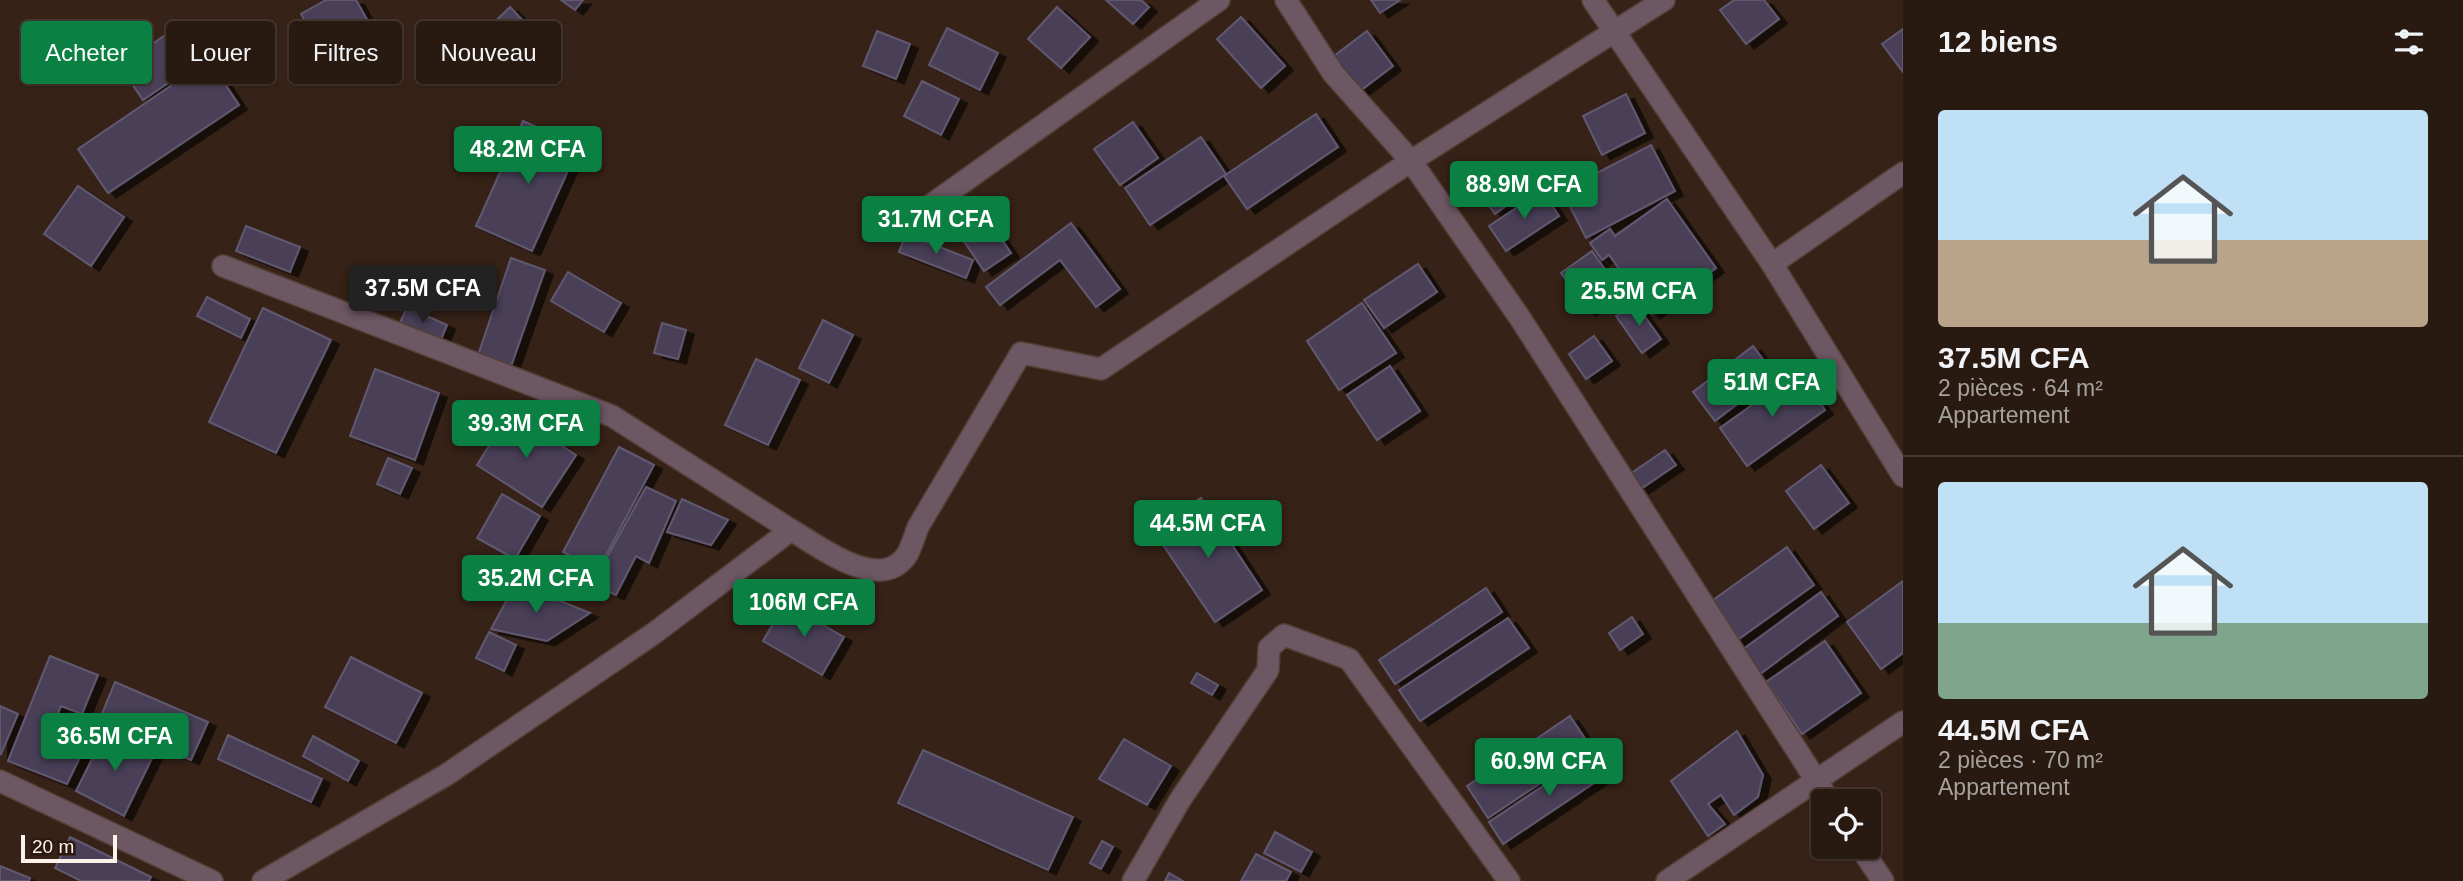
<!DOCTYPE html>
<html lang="fr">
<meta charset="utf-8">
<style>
body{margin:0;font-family:Helvetica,sans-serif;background:#31231a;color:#f1f3f6;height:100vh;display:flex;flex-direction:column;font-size:26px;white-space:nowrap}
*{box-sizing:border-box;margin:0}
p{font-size:23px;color:#a5a19f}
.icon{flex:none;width:38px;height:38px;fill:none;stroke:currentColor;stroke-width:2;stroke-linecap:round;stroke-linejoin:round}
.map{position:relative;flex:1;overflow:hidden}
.sheet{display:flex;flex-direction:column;background:#291a11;width:560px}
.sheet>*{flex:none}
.guide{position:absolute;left:21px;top:21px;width:665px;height:63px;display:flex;gap:14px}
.buttons{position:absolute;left:1811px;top:789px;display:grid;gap:14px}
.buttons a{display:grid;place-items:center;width:70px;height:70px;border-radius:7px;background:#291a11;box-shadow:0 2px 5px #0004,0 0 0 2px #453831;font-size:35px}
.scale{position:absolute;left:21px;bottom:18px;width:96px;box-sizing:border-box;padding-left:7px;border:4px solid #fdf1eb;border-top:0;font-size:19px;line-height:24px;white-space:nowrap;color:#fdf1eb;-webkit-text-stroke:5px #2d180d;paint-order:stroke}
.price{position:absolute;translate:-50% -60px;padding:0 16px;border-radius:7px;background:#0b8043;color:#fff;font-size:23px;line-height:46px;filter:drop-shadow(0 2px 4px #0008)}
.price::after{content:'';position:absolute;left:50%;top:42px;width:21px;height:16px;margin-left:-10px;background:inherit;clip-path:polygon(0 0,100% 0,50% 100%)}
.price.selected{background:#222;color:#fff}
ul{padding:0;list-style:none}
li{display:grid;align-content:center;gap:14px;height:371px;padding:0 35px}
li+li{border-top:2px solid #453831}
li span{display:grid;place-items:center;height:217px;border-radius:7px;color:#555}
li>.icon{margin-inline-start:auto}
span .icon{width:126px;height:126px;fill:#fffc;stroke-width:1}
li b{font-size:30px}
h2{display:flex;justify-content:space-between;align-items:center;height:84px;padding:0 35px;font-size:30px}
.tag{padding:0 24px;border-radius:7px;background:#291a11;box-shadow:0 2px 5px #0004,0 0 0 2px #453831;font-size:24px;line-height:63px}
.tag.selected{background:#0b8043;color:#fff}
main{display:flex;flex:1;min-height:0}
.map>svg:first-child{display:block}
.building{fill:#494158;stroke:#615971;stroke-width:2;filter:url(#shadow)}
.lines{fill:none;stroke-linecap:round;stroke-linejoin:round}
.minor-casing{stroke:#533f35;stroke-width:24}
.minor{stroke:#6d5762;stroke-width:21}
</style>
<main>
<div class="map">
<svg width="1903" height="881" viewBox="0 0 1903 881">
<defs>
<filter id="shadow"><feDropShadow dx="8" dy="4.5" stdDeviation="0" flood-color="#0009"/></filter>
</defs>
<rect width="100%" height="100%" fill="#372217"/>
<g class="building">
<polygon points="326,0 356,0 373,30 324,57 301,14"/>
<polygon points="561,0 583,0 575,10"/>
<polygon points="1106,0 1141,0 1149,7 1133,24"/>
<polygon points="1371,0 1400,0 1380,13"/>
<polygon points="1734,0 1764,0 1779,19 1746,44 1720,10"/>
<polygon points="510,7 544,43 511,75 476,40"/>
<polygon points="1057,7 1090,37 1061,68 1028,39"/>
<polygon points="1241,17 1285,66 1261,88 1217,39"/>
<polygon points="947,28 998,53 980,90 929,65"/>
<polygon points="1903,29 1903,72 1882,44"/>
<polygon points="877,31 910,44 896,79 863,66"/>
<polygon points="1367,31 1393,66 1356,94 1330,59"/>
<polygon points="167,34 190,68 143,100 120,66"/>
<polygon points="209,60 239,105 108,193 78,149"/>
<polygon points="922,81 959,99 941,135 904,116"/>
<polygon points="1626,94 1645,133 1602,155 1583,116"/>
<polygon points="1316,114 1338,147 1247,209 1224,176"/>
<polygon points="523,121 579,146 532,251 476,226"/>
<polygon points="1133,122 1158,158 1120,185 1094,149"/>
<polygon points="1201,137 1226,174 1150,225 1125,188"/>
<polygon points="1651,145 1675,191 1586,238 1562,191"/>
<polygon points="1493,168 1515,199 1495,214 1472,182"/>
<polygon points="78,186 124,217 91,266 44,234"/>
<polygon points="1542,191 1559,216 1506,251 1489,226"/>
<polygon points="1667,199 1716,268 1652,314 1609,255 1602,260 1590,243 1610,229 1615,236"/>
<polygon points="986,216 1011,253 984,271 959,234"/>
<polygon points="1071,223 1120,289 1096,307 1060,260 1000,305 986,287"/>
<polygon points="246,226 300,247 290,272 236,251"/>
<polygon points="906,234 973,260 966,278 899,252"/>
<polygon points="1592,251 1619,289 1588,311 1561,273"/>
<polygon points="511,258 545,270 510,369 477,358"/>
<polygon points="1418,264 1437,292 1384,328 1364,300"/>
<polygon points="568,272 621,303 604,332 551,301"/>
<polygon points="207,297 250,319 241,338 197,316"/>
<polygon points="1362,303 1396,353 1339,390 1307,341"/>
<polygon points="1635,303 1661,339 1642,353 1616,316"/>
<polygon points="407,307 447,325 440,342 399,325"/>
<polygon points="263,308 331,340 276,453 209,422"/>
<polygon points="823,320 853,335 829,383 799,368"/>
<polygon points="662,323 686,330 678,359 654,353"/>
<polygon points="1594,336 1612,361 1586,379 1569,354"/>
<polygon points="1753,346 1775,375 1715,421 1693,392"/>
<polygon points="756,359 800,380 768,445 725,425"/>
<polygon points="1390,366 1420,411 1377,440 1347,395"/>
<polygon points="375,369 439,393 415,460 350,436"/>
<polygon points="1798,372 1825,410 1747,466 1720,428"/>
<polygon points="510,413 576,455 542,507 477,465"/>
<polygon points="619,447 654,465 598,570 563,552"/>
<polygon points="1665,450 1676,465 1641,489 1630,474"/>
<polygon points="388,458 412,468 400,494 377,484"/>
<polygon points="1821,465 1849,503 1814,529 1786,491"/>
<polygon points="646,487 676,501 649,563 636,556 616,595 592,584"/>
<polygon points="502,494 540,516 515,559 477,538"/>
<polygon points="1201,498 1262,590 1215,622 1153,530"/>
<polygon points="682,499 728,520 711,545 667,532"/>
<polygon points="1787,547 1814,585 1736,641 1709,603"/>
<polygon points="1903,581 1903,653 1881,669 1847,622"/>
<polygon points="516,583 590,613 547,641 491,629"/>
<polygon points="1486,588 1502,612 1395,684 1379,660"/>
<polygon points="1821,592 1838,616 1756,677 1738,653"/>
<polygon points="785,603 844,637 822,675 763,641"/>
<polygon points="1632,617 1643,634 1620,650 1609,633"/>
<polygon points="1508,618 1529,648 1420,721 1399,690"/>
<polygon points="489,632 516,645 504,671 476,658"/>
<polygon points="1825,641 1861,693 1802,734 1766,682"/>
<polygon points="50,656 98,675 82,714 61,706 49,736 84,749 67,784 8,761"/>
<polygon points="351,657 422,693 396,743 325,707"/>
<polygon points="1197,673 1218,685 1212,695 1191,683"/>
<polygon points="115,682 208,722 191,760 99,721"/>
<polygon points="0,706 18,714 1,754 0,753"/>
<polygon points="1570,716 1592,749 1488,818 1467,786"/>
<polygon points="106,731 154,754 124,816 76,791"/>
<polygon points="1737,731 1763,775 1758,797 1734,815 1721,795 1708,804 1725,824 1708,836 1671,781"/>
<polygon points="228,735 322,779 311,802 218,759"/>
<polygon points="313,736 359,761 348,781 303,756"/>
<polygon points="1124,739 1171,766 1147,805 1099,779"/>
<polygon points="923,750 1073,817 1048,870 898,803"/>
<polygon points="1595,751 1609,773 1503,844 1489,822"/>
<polygon points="1275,832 1312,852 1301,872 1264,853"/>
<polygon points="70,837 151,877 149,881 81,881 55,868"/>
<polygon points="1102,841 1113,847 1101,869 1090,863"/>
<polygon points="1256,854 1291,872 1286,881 1241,881"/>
<polygon points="0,866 30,878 29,881 0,881"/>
<polygon points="1169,873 1183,881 1165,881"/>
</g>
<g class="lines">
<defs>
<g id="minor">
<polyline points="1286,0 1333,73 1411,161 1520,318 1830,802"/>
<polyline points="1593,0 1772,264 1903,476"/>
<polyline points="921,212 1219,0"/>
<polyline points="1772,264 1903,173"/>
<polyline points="223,266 612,416 791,530"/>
<polyline points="0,781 212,881"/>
<polyline points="1860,847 1883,881"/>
<path d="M263,881L446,775L653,634L791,530C819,546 882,596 908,553C912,545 915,535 918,527L1021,353L1101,369L1411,161L1664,0"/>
<polyline points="1133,881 1180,800 1268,670 1269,648 1284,635 1349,659 1509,881"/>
<polyline points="1667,881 1903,722"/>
</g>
</defs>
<use href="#minor" class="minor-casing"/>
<use href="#minor" class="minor"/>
</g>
</svg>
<div class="buttons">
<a><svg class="icon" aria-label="locate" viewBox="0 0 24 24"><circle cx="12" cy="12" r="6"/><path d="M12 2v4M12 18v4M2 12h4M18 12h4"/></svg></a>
</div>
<div class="scale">20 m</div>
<b class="price" style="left:528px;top:186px">48.2M CFA</b>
<b class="price" style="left:1524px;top:221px">88.9M CFA</b>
<b class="price" style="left:936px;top:256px">31.7M CFA</b>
<b class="price selected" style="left:423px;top:325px">37.5M CFA</b>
<b class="price" style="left:1639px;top:328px">25.5M CFA</b>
<b class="price" style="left:1772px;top:419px">51M CFA</b>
<b class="price" style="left:526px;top:460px">39.3M CFA</b>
<b class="price" style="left:1208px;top:560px">44.5M CFA</b>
<b class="price" style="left:536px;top:615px">35.2M CFA</b>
<b class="price" style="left:804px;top:639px">106M CFA</b>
<b class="price" style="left:115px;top:773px">36.5M CFA</b>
<b class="price" style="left:1549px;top:798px">60.9M CFA</b>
<div class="guide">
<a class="tag selected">Acheter</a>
<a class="tag">Louer</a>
<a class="tag">Filtres</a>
<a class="tag">Nouveau</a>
</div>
</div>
<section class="sheet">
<h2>12 biens<svg class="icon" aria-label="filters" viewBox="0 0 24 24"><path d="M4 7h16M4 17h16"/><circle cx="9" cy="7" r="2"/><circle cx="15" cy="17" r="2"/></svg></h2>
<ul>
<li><span style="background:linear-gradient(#bfe0f5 60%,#b9a48a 0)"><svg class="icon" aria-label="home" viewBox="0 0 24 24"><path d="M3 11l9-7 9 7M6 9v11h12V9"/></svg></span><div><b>37.5M CFA</b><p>2 pièces · 64 m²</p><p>Appartement</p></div></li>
<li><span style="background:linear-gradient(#bfe0f5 65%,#7fa58c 0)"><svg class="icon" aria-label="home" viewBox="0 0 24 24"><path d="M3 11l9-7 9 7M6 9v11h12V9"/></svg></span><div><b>44.5M CFA</b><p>2 pièces · 70 m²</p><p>Appartement</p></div></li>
</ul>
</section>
</main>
